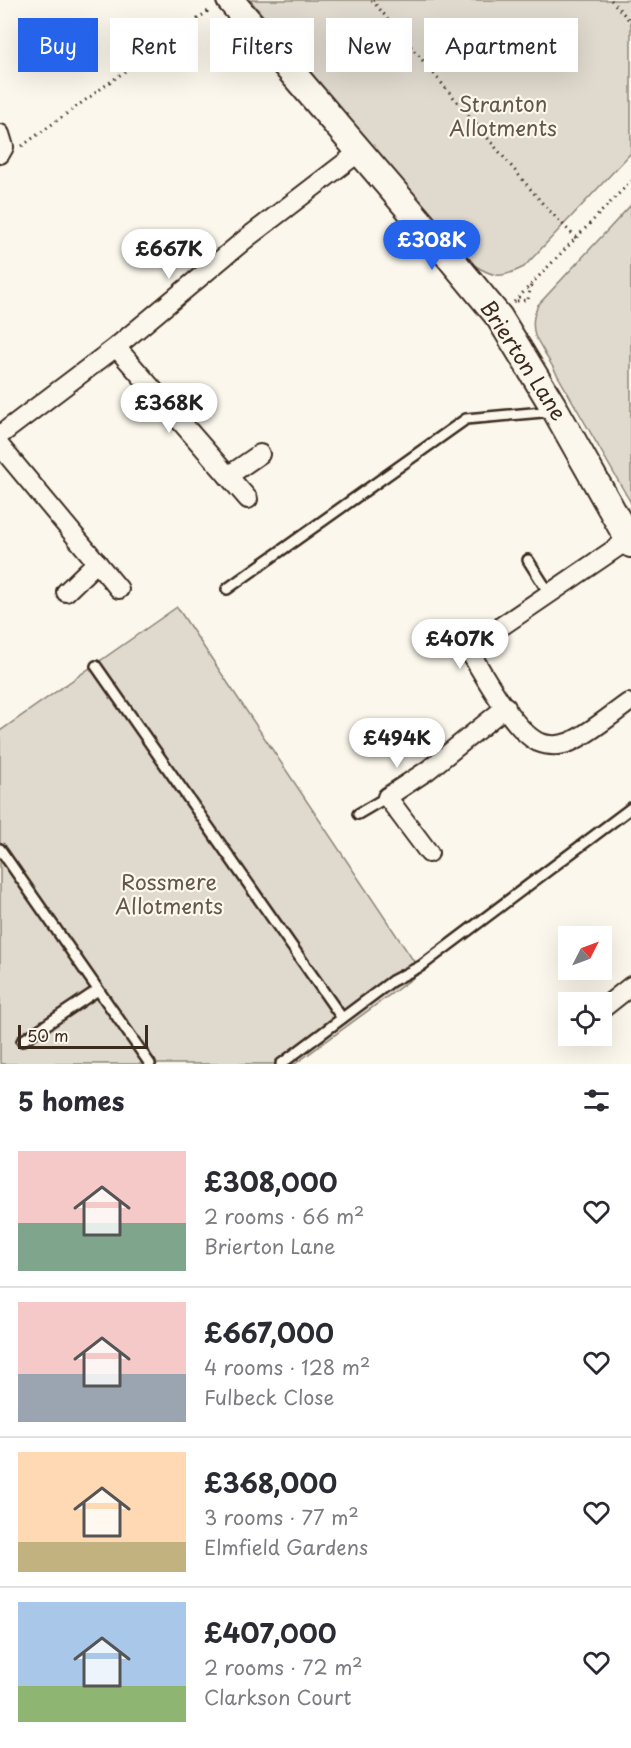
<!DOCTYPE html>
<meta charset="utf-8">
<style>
body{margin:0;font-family:"Playpen Sans",sans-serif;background:#f2f2f3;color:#2b2b33;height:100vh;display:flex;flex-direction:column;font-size:22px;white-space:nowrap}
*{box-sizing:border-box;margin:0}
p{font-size:20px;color:#7c7c81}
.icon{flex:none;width:33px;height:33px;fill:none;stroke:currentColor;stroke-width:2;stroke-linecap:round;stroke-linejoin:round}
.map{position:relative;height:1064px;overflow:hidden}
.side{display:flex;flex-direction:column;background:#fff;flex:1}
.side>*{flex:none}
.top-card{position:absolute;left:18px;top:18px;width:596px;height:54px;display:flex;gap:12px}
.needle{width:39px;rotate:48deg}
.tools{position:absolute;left:558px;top:926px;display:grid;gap:12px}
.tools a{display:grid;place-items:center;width:54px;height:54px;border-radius:0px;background:#fff;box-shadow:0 6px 24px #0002;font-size:30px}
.scale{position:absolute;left:18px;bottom:15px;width:130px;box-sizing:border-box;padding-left:6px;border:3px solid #3b2a1e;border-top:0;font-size:16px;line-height:21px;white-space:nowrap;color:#3b2a1e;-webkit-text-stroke:4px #fbf7ec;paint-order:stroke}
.price{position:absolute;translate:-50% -51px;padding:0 14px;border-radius:21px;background:#fff;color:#222;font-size:20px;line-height:39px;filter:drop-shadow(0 2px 3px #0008)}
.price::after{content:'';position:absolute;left:50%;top:36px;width:18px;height:14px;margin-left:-9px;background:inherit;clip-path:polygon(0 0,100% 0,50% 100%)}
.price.on{background:#2563eb;color:#fff}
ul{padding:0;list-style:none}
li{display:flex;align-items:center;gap:18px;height:150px;padding:0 18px}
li+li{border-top:2px solid #e1e1e2}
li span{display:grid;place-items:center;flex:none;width:168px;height:120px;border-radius:0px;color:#555}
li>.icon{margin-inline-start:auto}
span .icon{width:72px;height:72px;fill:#fffc;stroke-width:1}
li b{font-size:26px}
h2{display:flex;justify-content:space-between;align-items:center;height:72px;padding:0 18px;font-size:26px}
.pill{padding:0 21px;border-radius:0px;background:#fff;box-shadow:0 6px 24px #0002;font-size:21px;line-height:54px}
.pill.on{background:#2563eb;color:#fff}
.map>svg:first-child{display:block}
.green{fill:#dfd9ce;stroke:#8d8276;stroke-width:1.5}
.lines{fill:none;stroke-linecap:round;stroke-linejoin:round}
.lane-casing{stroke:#3b2a1e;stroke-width:14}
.street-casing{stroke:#3b2a1e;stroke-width:22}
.secondary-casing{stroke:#3b2a1e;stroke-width:30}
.path{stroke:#3b2a1e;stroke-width:3;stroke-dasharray:1.5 4.5;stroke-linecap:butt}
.lane{stroke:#fbf7ec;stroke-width:9}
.street{stroke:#fbf7ec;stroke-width:18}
.secondary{stroke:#fbf7ec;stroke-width:26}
.labels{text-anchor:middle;stroke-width:4.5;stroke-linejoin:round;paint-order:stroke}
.park-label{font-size:21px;fill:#64564a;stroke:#fbf7ec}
.street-label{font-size:21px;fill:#3b2a1e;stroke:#fbf7ec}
</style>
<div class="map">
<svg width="631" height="1064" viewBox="0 0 631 1064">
<rect width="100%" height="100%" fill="#fbf7ec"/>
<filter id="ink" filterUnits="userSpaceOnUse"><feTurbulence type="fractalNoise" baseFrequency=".0167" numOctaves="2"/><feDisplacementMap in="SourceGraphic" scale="12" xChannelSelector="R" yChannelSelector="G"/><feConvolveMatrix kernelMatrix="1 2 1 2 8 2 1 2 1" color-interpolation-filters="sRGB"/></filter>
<g filter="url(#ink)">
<g class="green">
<path d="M250,0H631V153L524,267C500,279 495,278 472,264Z"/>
<path d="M631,205V503L535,336C532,324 533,316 538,305Z"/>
<polygon points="177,607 421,972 295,1064 2,1064 0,1061 0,731"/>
</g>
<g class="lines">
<defs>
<g id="lane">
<polyline points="528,560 549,593"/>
<polyline points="227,589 466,419 554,411"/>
<polyline points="96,666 342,1018"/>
<polyline points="358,814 387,797"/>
<polyline points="0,849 150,1064"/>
<polyline points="22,1041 98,990"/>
<polyline points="281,1064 392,981 421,966 631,808"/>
</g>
<g id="street">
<polyline points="0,134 4,147 0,154"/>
<polyline points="116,347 248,499"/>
<polyline points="0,435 116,347 248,237 359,152"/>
<polyline points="0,446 119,589"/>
<polyline points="228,476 260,454"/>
<polyline points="66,592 97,562"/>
<path d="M628,703C611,715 589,734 570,742C560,746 548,746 538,742C513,730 483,673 468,649L628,540"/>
<polyline points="429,853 387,797 428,770 506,707"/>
<polyline points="602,1009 631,986"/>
</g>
<polyline id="secondary" points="230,0 432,236 499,317 556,411 631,544"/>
</defs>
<use href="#lane" class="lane-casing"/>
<use href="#street" class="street-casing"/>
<use href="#secondary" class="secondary-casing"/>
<g class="path">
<polyline points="372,0 543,204 576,238"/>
<polyline points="611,0 631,22"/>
<polyline points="22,146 211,9"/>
<polyline points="517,301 528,300 531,285"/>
<polyline points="514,302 631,181"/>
</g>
<use href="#lane" class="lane"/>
<use href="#street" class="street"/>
<use href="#secondary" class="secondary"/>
</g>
</g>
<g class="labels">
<g class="park-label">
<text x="503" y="112">Stranton<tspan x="503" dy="24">Allotments</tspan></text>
<text x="169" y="890">Rossmere<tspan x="169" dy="24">Allotments</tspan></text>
</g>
<g class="street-label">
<text transform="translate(523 361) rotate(57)" y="7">Brierton Lane</text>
</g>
</g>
</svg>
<div class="tools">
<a><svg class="needle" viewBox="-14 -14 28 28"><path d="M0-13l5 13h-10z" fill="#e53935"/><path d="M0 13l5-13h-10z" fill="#7c7c81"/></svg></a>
<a><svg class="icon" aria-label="locate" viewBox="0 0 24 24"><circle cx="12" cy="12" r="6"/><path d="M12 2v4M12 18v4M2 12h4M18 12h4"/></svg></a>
</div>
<div class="scale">50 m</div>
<b class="price on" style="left:432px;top:271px">£308K</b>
<b class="price" style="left:169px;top:280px">£667K</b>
<b class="price" style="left:169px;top:434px">£368K</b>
<b class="price" style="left:460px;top:670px">£407K</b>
<b class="price" style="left:397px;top:769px">£494K</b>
<div class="top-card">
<a class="pill on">Buy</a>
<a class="pill">Rent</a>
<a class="pill">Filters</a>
<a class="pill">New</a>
<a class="pill">Apartment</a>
</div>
</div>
<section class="side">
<h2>5 homes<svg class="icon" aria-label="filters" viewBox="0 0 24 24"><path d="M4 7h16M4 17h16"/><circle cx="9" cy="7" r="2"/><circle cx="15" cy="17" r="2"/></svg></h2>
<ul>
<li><span style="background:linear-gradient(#f6c9c9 60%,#7fa58c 0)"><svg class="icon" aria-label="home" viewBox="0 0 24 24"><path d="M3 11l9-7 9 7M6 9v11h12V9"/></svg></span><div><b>£308,000</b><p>2 rooms · 66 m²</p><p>Brierton Lane</p></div><svg class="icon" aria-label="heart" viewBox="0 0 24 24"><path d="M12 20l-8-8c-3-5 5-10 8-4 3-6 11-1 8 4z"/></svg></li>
<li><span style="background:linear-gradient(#f6c9c9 60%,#9aa5b1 0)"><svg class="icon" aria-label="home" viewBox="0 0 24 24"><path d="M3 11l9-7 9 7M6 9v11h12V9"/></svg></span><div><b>£667,000</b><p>4 rooms · 128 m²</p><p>Fulbeck Close</p></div><svg class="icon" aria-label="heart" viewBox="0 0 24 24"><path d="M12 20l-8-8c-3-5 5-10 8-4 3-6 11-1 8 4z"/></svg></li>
<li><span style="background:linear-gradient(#ffd9b3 75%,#c2b280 0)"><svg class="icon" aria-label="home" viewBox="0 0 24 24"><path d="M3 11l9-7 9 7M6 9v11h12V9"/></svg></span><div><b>£368,000</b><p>3 rooms · 77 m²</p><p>Elmfield Gardens</p></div><svg class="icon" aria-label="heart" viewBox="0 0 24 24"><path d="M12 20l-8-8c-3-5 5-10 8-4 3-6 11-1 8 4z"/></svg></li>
<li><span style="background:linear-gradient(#a9c7e8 70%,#8fb573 0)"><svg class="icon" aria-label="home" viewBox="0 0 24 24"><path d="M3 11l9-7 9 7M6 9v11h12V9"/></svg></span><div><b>£407,000</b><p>2 rooms · 72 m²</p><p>Clarkson Court</p></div><svg class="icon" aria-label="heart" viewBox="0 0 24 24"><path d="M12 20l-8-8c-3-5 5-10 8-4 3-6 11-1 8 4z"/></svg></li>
</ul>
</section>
